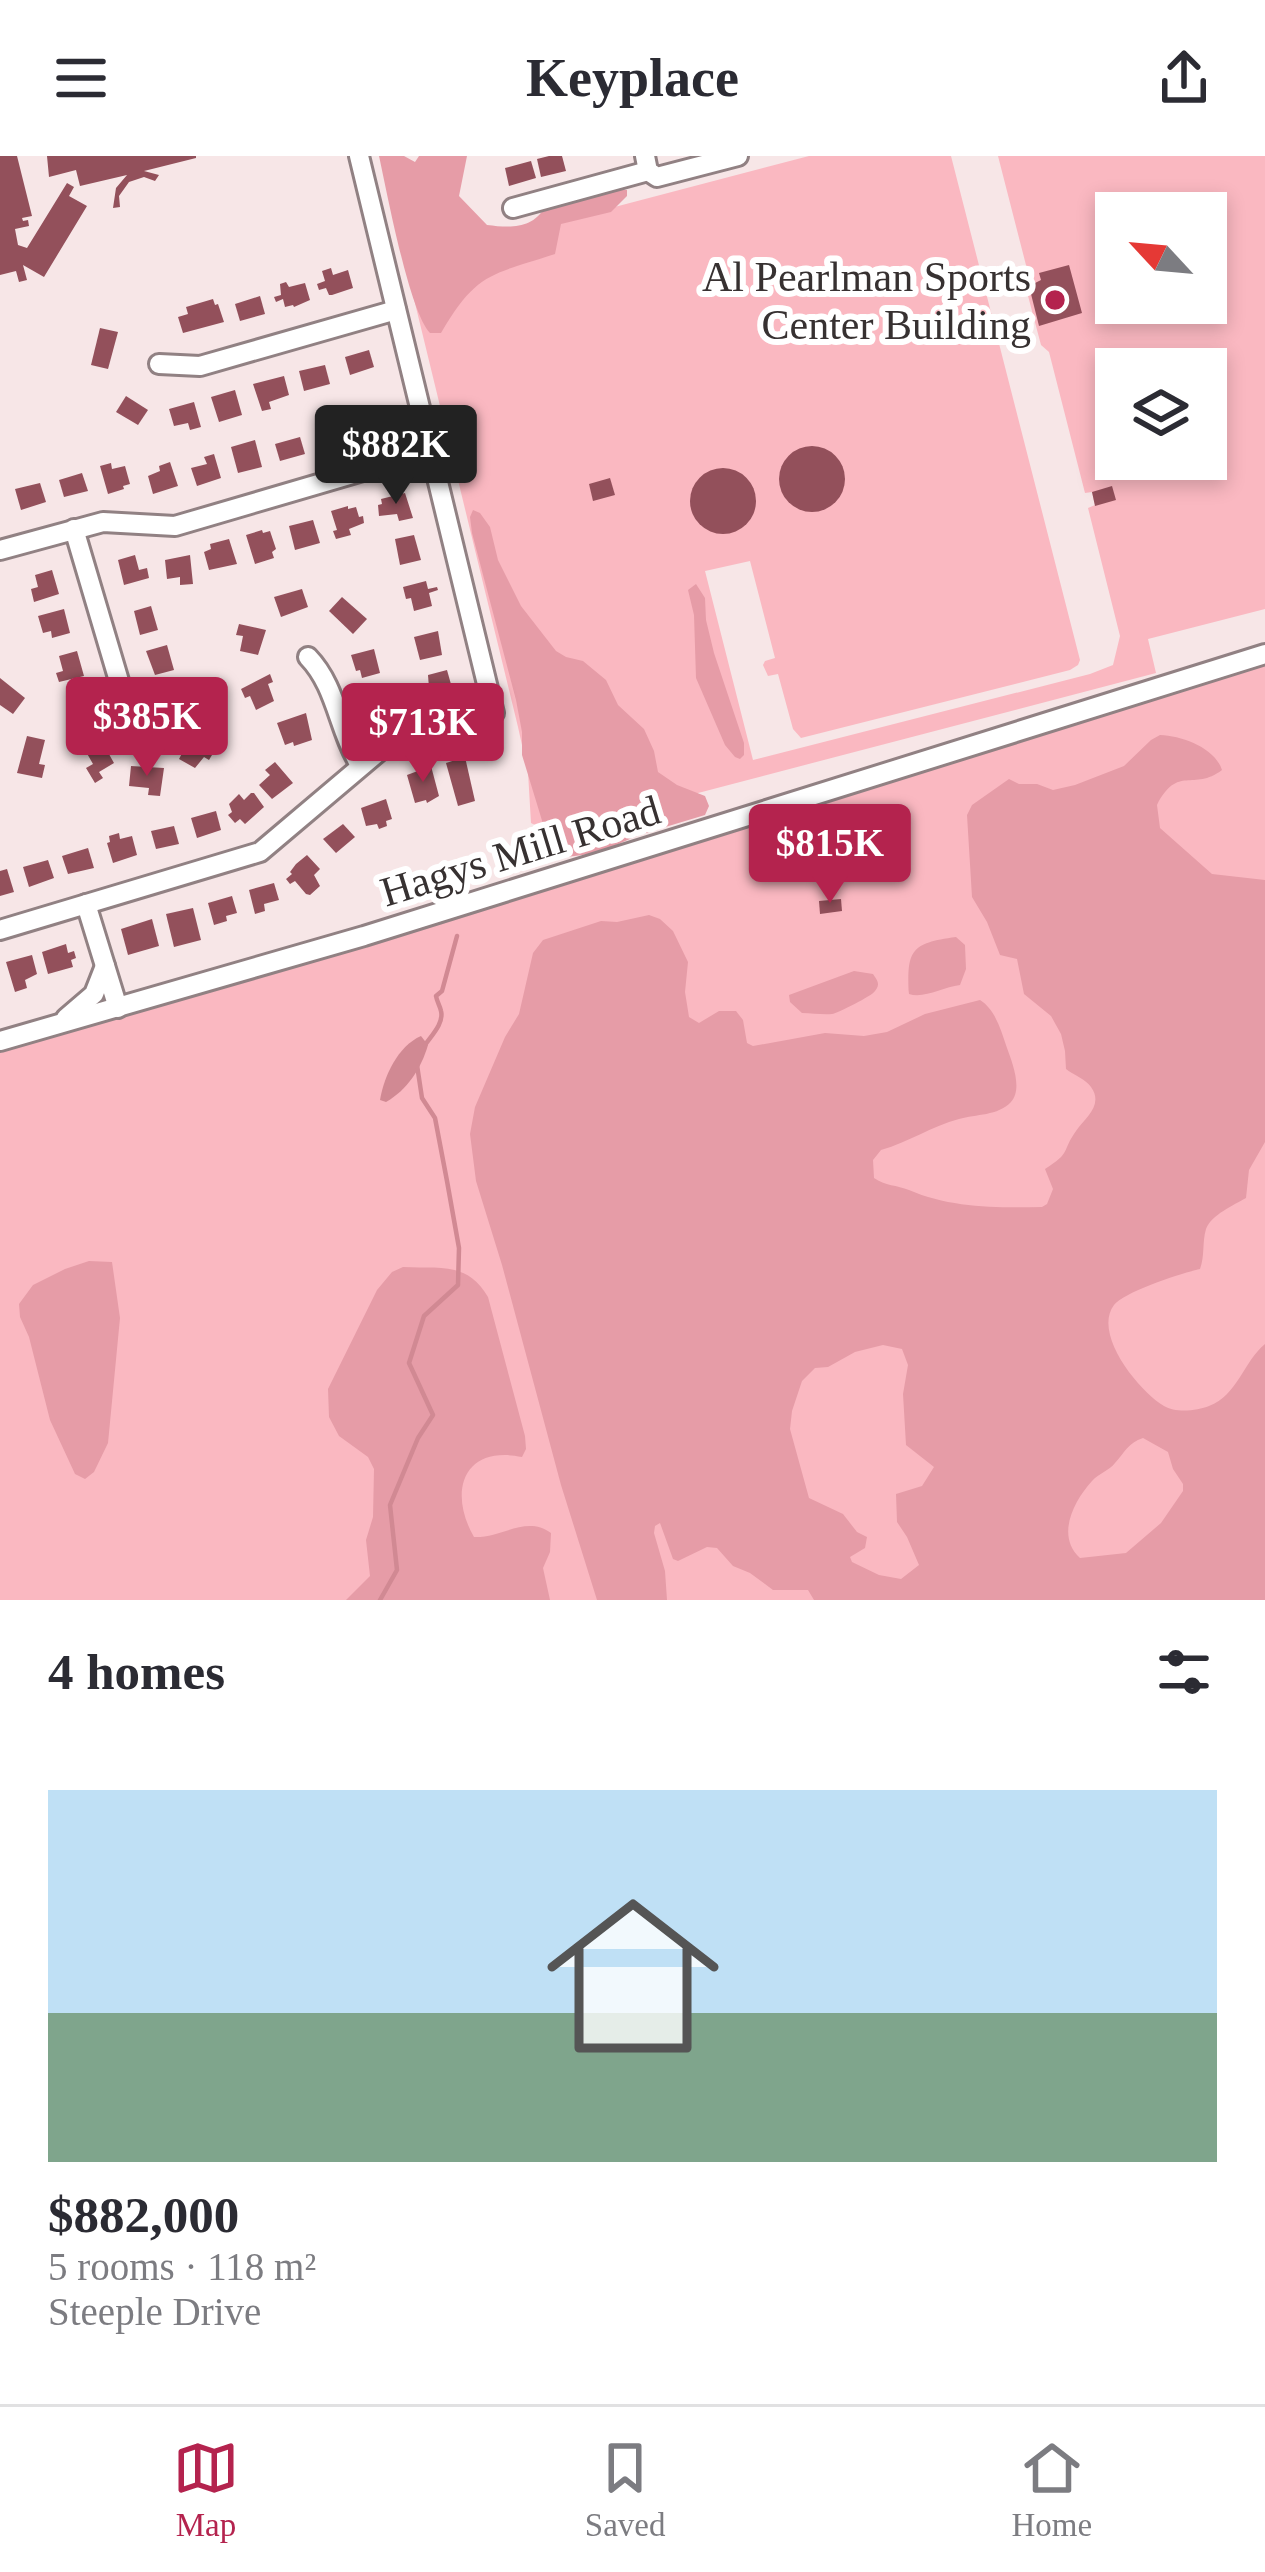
<!DOCTYPE html>
<meta charset="utf-8">
<style>
body{margin:0;font-family:Georgia,serif;background:#f2f2f3;color:#2b2b33;height:100vh;display:flex;flex-direction:column;font-size:45px;white-space:nowrap}
*{box-sizing:border-box;margin:0}
p{font-size:39px;color:#7c7c81}
.icon{flex:none;width:66px;height:66px;fill:none;stroke:currentColor;stroke-width:2;stroke-linecap:round;stroke-linejoin:round}
.map{position:relative;height:1444px;overflow:hidden}
.sheet{display:flex;flex-direction:column;background:#fff;flex:1}
.sheet>*{flex:none}
.needle{width:78px;rotate:296deg}
.tools{position:absolute;left:1095px;top:36px;display:grid;gap:24px}
.tools a{display:grid;place-items:center;width:132px;height:132px;border-radius:0px;background:#fff;box-shadow:0 6px 18px #0003;font-size:60px}
.price{position:absolute;translate:-50% -102px;padding:0 27px;border-radius:12px;background:#b4234e;color:#fff;font-size:39px;line-height:78px;filter:drop-shadow(0 3px 6px #0008)}
.price::after{content:'';position:absolute;left:50%;top:72px;width:36px;height:27px;margin-left:-18px;background:inherit;clip-path:polygon(0 0,100% 0,50% 100%)}
.price.selected{background:#222;color:#fff}
ul{padding:0;list-style:none}
li{display:grid;align-content:center;gap:24px;height:636px;padding:0 48px}
li span{display:grid;place-items:center;height:372px;border-radius:0px;color:#555}
li>.icon{margin-inline-start:auto}
span .icon{width:216px;height:216px;fill:#fffc;stroke-width:1}
li b{font-size:51px}
h2{display:flex;justify-content:space-between;align-items:center;height:144px;padding:0 48px;font-size:51px}
header{display:flex;justify-content:space-between;align-items:center;height:156px;padding:0 48px;background:#fff;font-size:54px;font-weight:700}
.tabs{display:flex;justify-content:space-around;align-items:center;height:168px;border-top:3px solid #e1e1e2;background:#fff;font-size:33px;color:#7c7c81}
.tabs a{display:grid;justify-items:center;gap:6px}
.tabs .selected{color:#b4234e}
.map>svg:first-child{display:block}
.green{fill:#fab8c1;fill-rule:evenodd}
.forest{fill:#e69ca7;fill-rule:evenodd}
.water{fill:#d18993}
.lines{fill:none;stroke-linecap:round;stroke-linejoin:round}
.stream{stroke:#d18993;stroke-width:4.5}
.building{fill:#93505b}
.minor-casing{stroke:#918183;stroke-width:24}
.minor{stroke:#fff;stroke-width:18}
.poi-dot{fill:#b4234e;stroke:#fff;stroke-width:4.5}
.labels{text-anchor:middle;stroke-width:12;stroke-linejoin:round;paint-order:stroke}
.poi-label{font-size:42px;fill:#373131;stroke:#fff;text-anchor:end}
.street-label{font-size:42px;fill:#373131;stroke:#fff}
</style>
<header><svg class="icon" aria-label="menu" viewBox="0 0 24 24"><path d="M4 6h16M4 12h16M4 18h16"/></svg>Keyplace<svg class="icon" aria-label="share" viewBox="0 0 24 24"><path d="M12 15V3M7 8l5-5 5 5M5 13v7h14v-7"/></svg></header>
<div class="map">
<svg width="1265" height="1444" viewBox="0 0 1265 1444">
<rect width="100%" height="100%" fill="#f7e6e7"/>
<g class="green">
<path d="M809,0H951L1080,504L1078,509L1070,514L801,582L793,573L778,518L768,520L763,509L765,505L775,502L750,405L705,415L753,604L1090,518L1113,509L1120,480L1088,352L1095,349L1092,336L1085,337L1049,196L1041,189L1023,121L1027,113L998,0H1265V453L1148,483L1156,517L549,676L531,667L528,616L518,571L405,106ZM1116,57H1206V147H1116ZM1116,213H1206V303H1116Z"/>
<polygon points="1265,505 1265,1444 0,1444 0,891"/>
</g>
<g class="forest">
<path d="M379,0H404L415,6L419,0H467L459,40L487,69C511,72 532,73 545,51L616,33L627,34V40L611,56L561,68L555,98C492,119 477,115 441,177H430C409,155 387,36 379,0Z"/>
<polygon points="473,354 480,357 490,371 498,404 521,450 556,495 566,501 583,505 606,524 618,549 644,573 654,595 658,616 677,629 705,640 709,650 705,659 639,679 598,697 559,702 551,694 522,599 522,576 516,544 472,377 470,361"/>
<polygon points="696,428 705,442 706,464 714,497 744,587 744,599 740,603 735,601 725,589 696,522 694,459 688,434"/>
<path d="M1160,579C1183,580 1215,592 1222,614C1193,636 1178,608 1157,649L1160,672L1212,718L1265,724V986L1249,1014L1246,1042C1234,1049 1211,1059 1206,1073C1202,1086 1205,1100 1200,1113C1182,1117 1124,1136 1114,1149C1092,1178 1140,1236 1164,1250C1175,1257 1197,1255 1209,1250C1238,1239 1243,1206 1265,1188V1444H814L808,1434H773L750,1417L733,1410L717,1392L707,1391L678,1405L673,1403L660,1367L655,1370L654,1377L665,1415L667,1444H597L561,1329L502,1109L476,1025L470,978L475,951L505,881L519,858L533,797L543,784L601,765L617,766L649,759L660,763L673,775L688,806L685,836L689,861L699,867L719,855H736L743,864L747,887L753,890L825,877L864,880L887,876L925,858L980,844C996,854 1001,875 1007,892C1012,906 1023,933 1011,946C998,960 976,958 959,963C932,970 909,986 881,994L873,1004L874,1022C885,1030 897,1029 909,1034C950,1052 998,1052 1042,1051L1047,1048L1053,1033L1045,1013C1072,996 1061,996 1076,975C1085,962 1104,949 1091,931C1087,924 1072,918 1066,913L1065,895L1061,878L1051,860L1024,838L1017,803L1000,799L987,766L972,741L967,659L972,649L1009,623L1019,628H1037L1053,634L1075,629L1124,610L1151,584ZM883,1189L902,1193L908,1209L903,1238L906,1289L934,1311L922,1330L896,1338L897,1366L907,1381L919,1409L901,1423L879,1419L852,1406L850,1401L865,1392L867,1381L857,1376L843,1358L809,1342L790,1273L792,1255L802,1225L815,1212L828,1211L855,1196ZM1143,1282L1168,1296L1173,1313L1183,1328V1335L1161,1367L1126,1397L1080,1402C1056,1380 1073,1346 1092,1325C1099,1317 1109,1315 1115,1307C1125,1296 1128,1287 1143,1282Z"/>
<path d="M956,781L965,789L966,813L960,829C943,831 924,843 909,838C907,795 910,787 956,781Z"/>
<path d="M854,815L873,818C877,824 881,828 875,835C872,840 838,857 832,858C823,859 812,857 802,857L790,846L789,839Z"/>
<polygon points="89,1105 112,1106 120,1162 108,1287 94,1316 85,1323 75,1318 50,1264 29,1181 20,1161 19,1148 33,1129 65,1113"/>
<path d="M403,1111C439,1113 467,1105 488,1141L525,1280L526,1293L522,1301C463,1289 448,1336 474,1381C502,1382 526,1359 551,1377L550,1396L543,1412L550,1444H346L370,1420L366,1384L373,1361L374,1313L368,1301L339,1280L329,1261L328,1233L377,1134L392,1116Z"/>
</g>
<path class="water" d="M421,880L428,889C421,913 407,934 386,946L380,944C384,920 398,890 421,880Z"/>
<g class="lines">
<g class="stream">
<path d="M425,889C432,879 444,867 441,855C440,850 437,846 436,840L442,835L457,780"/>
<polyline points="380,1444 397,1414 390,1349 418,1282 433,1259 409,1207 424,1160 458,1129 459,1092 447,1025 435,962 422,942 417,909"/>
</g>
</g>
<g class="building">
<polygon points="0,0 17,0 32,60 22,62 23,65 28,64 29,70 15,73 18,89 27,92 67,27 74,31 69,40 87,50 44,121 23,109 27,124 19,126 16,115 0,119"/>
<polygon points="47,0 196,0 196,2 144,15 159,19 155,25 144,21 129,26 119,40 120,51 113,52 116,32 127,19 80,30 76,14 49,21"/>
<polygon points="549,0 562,0 566,15 541,21 537,3"/>
<polygon points="531,5 536,22 509,30 505,12"/>
<polygon points="1069,109 1082,157 1039,170 1029,130 1041,124 1039,117"/>
<polygon points="331,112 333,119 348,114 353,132 332,139 329,139 326,132 319,134 317,128 325,125 322,115"/>
<polygon points="286,126 289,131 305,127 310,144 294,151 293,149 285,151 283,143 276,146 274,141 281,139 280,128"/>
<polygon points="260,140 265,158 240,165 235,148"/>
<polygon points="213,143 215,149 218,148 224,166 183,177 178,161 188,158 186,151"/>
<polygon points="100,172 118,176 108,213 91,209"/>
<polygon points="369,194 374,211 350,219 345,201"/>
<polygon points="325,209 330,228 304,235 299,215"/>
<polygon points="284,220 289,239 269,246 271,253 262,255 253,228"/>
<polygon points="235,234 242,259 219,266 211,241"/>
<polygon points="126,240 148,254 138,269 116,256"/>
<polygon points="194,246 201,271 190,274 188,267 174,270 169,253"/>
<polygon points="369,251 369,254 380,251 387,275 374,282 369,280 363,282 361,274 354,276 352,267 358,265 355,255"/>
<polygon points="325,266 327,273 342,269 347,286 323,293 316,269"/>
<polygon points="300,281 305,298 280,305 275,288"/>
<polygon points="255,284 262,311 238,317 231,291"/>
<circle cx="812" cy="323" r="33"/>
<polygon points="214,298 221,322 197,330 191,312 207,308 204,301"/>
<polygon points="170,306 178,330 153,338 148,320 160,315 159,310"/>
<polygon points="111,307 112,313 125,310 130,328 123,330 124,333 108,338 100,310"/>
<circle cx="723" cy="345" r="33"/>
<polygon points="82,317 88,335 64,341 59,324"/>
<polygon points="610,322 615,339 593,345 589,328"/>
<polygon points="40,327 46,346 21,354 15,333"/>
<polygon points="1112,330 1116,344 1095,350 1092,336"/>
<polygon points="405,337 413,362 399,365 397,358 379,360 378,349 382,348 381,343"/>
<polygon points="348,350 348,353 356,351 359,361 363,360 364,367 349,373 351,379 336,383 333,375 337,374 331,355"/>
<polygon points="313,364 320,387 295,394 289,370"/>
<polygon points="262,374 263,377 270,375 276,393 272,396 274,402 255,408 246,379"/>
<polygon points="414,379 421,404 400,409 395,383"/>
<polygon points="229,383 237,408 209,414 204,396 211,393 210,388"/>
<polygon points="135,399 139,414 147,412 149,422 124,429 118,404"/>
<polygon points="190,399 193,428 180,429 180,421 167,423 165,404"/>
<polygon points="52,414 59,438 34,446 31,433 38,431 35,419"/>
<polygon points="426,425 428,433 437,431 438,434 429,437 432,450 414,455 411,442 406,443 403,431"/>
<polygon points="302,433 308,451 281,461 274,441"/>
<polygon points="342,441 367,463 353,478 329,455"/>
<polygon points="151,450 158,474 140,479 134,455"/>
<polygon points="64,453 70,477 52,482 51,475 43,477 38,460"/>
<polygon points="239,468 266,474 258,499 240,495 243,480 236,479"/>
<polygon points="438,475 442,499 420,504 414,481"/>
<polygon points="167,489 174,514 155,519 146,495"/>
<polygon points="374,493 380,517 362,522 360,514 356,515 351,499"/>
<polygon points="77,495 84,520 59,526 56,517 63,515 59,500"/>
<polygon points="447,514 454,539 430,545 428,519"/>
<polygon points="270,518 273,526 268,528 274,545 256,554 250,540 245,542 241,533"/>
<polygon points="200,521 206,534 213,531 218,542 193,556 182,529"/>
<polygon points="0,522 25,542 13,558 0,549"/>
<polygon points="390,528 393,535 395,534 400,551 373,561 367,535"/>
<polygon points="89,535 96,560 73,567 70,557 76,556 72,540"/>
<polygon points="306,557 312,584 294,590 293,586 285,589 277,567"/>
<polygon points="192,579 215,594 209,604 204,601 195,612 179,603"/>
<polygon points="27,580 45,584 39,608 45,609 42,622 17,617"/>
<polygon points="101,584 114,607 99,616 103,622 95,627 86,612 93,608 85,594"/>
<polygon points="465,601 475,645 458,650 446,607"/>
<polygon points="275,606 293,627 272,643 259,629 270,619 265,614"/>
<polygon points="131,610 164,612 160,640 148,639 149,632 129,630"/>
<polygon points="431,610 439,640 427,647 426,644 415,647 407,619"/>
<polygon points="251,637 254,637 264,651 245,668 240,663 235,667 228,659 232,656 229,648 239,638 244,644"/>
<polygon points="386,643 392,663 386,665 387,670 379,673 377,668 366,670 361,652"/>
<polygon points="216,655 221,674 197,682 191,662"/>
<polygon points="343,668 355,681 336,697 323,683"/>
<polygon points="174,670 179,688 156,693 151,675"/>
<polygon points="119,677 120,683 132,680 137,699 113,707 107,687 110,686 109,680"/>
<polygon points="88,692 94,712 68,718 62,700"/>
<polygon points="307,699 320,713 314,719 320,730 310,739 306,738 295,725 290,728 286,723 292,718 290,716 296,708"/>
<polygon points="48,704 54,722 29,731 23,711"/>
<polygon points="7,713 14,736 0,740 0,715"/>
<polygon points="274,727 279,744 264,748 265,755 255,758 249,734"/>
<polygon points="232,740 237,757 226,760 227,765 214,769 208,747"/>
<polygon points="841,743 842,755 820,758 819,745"/>
<polygon points="193,752 201,784 174,791 166,758"/>
<polygon points="152,763 159,790 128,799 121,773"/>
<polygon points="66,788 68,797 74,795 76,802 71,804 73,811 48,818 42,796"/>
<polygon points="32,799 37,818 25,824 27,832 15,836 6,806"/>
</g>
<g class="lines">
<defs>
<g id="minor">
<polyline points="645,0 648,15 657,21 738,0"/>
<polyline points="513,52 648,15"/>
<polyline points="159,208 200,210 396,154"/>
<polyline points="74,373 119,525 130,546 146,565"/>
<polyline points="0,394 103,366 175,370 431,295"/>
<path d="M308,501C337,531 338,574 360,609"/>
<polyline points="86,748 118,852"/>
<polyline points="0,774 260,696 383,592 491,561 494,557 359,0"/>
<polyline points="66,862 94,838 105,810"/>
<polyline points="0,885 364,780 1265,498"/>
</g>
</defs>
<use href="#minor" class="minor-casing"/>
<use href="#minor" class="minor"/>
</g>
<circle class="poi-dot" cx="1055" cy="144" r="12"/>
<g class="labels">
<g class="poi-label">
<text x="1031" y="135">Al Pearlman Sports<tspan x="1031" dy="48">Center Building</tspan></text>
</g>
<g class="street-label">
<text transform="translate(520 694) rotate(-17)" y="15">Hagys Mill Road</text>
</g>
</g>
</svg>
<div class="tools">
<a><svg class="needle" viewBox="-14 -14 28 28"><path d="M0-13l5 13h-10z" fill="#e53935"/><path d="M0 13l5-13h-10z" fill="#7c7c81"/></svg></a>
<a><svg class="icon" aria-label="layers" viewBox="0 0 24 24"><path d="M12 4l9 5-9 5-9-5zM3 14l9 5 9-5"/></svg></a>
</div>
<b class="price selected" style="left:396px;top:351px">$882K</b>
<b class="price" style="left:147px;top:623px">$385K</b>
<b class="price" style="left:423px;top:629px">$713K</b>
<b class="price" style="left:830px;top:750px">$815K</b>
</div>
<section class="sheet">
<h2>4 homes<svg class="icon" aria-label="filters" viewBox="0 0 24 24"><path d="M4 7h16M4 17h16"/><circle cx="9" cy="7" r="2"/><circle cx="15" cy="17" r="2"/></svg></h2>
<ul>
<li><span style="background:linear-gradient(#bfe0f5 60%,#7fa58c 0)"><svg class="icon" aria-label="home" viewBox="0 0 24 24"><path d="M3 11l9-7 9 7M6 9v11h12V9"/></svg></span><div><b>$882,000</b><p>5 rooms · 118 m²</p><p>Steeple Drive</p></div></li>
</ul>
</section>
<nav class="tabs">
<a class="selected"><svg class="icon" aria-label="map" viewBox="0 0 24 24"><path d="M3 6l6-2 6 2 6-2v14l-6 2-6-2-6 2zM9 4v14M15 6v14"/></svg>Map</a>
<a><svg class="icon" aria-label="saved" viewBox="0 0 24 24"><path d="M7 4h10v16l-5-4-5 4z"/></svg>Saved</a>
<a><svg class="icon" aria-label="home" viewBox="0 0 24 24"><path d="M3 11l9-7 9 7M6 9v11h12V9"/></svg>Home</a>
</nav>
